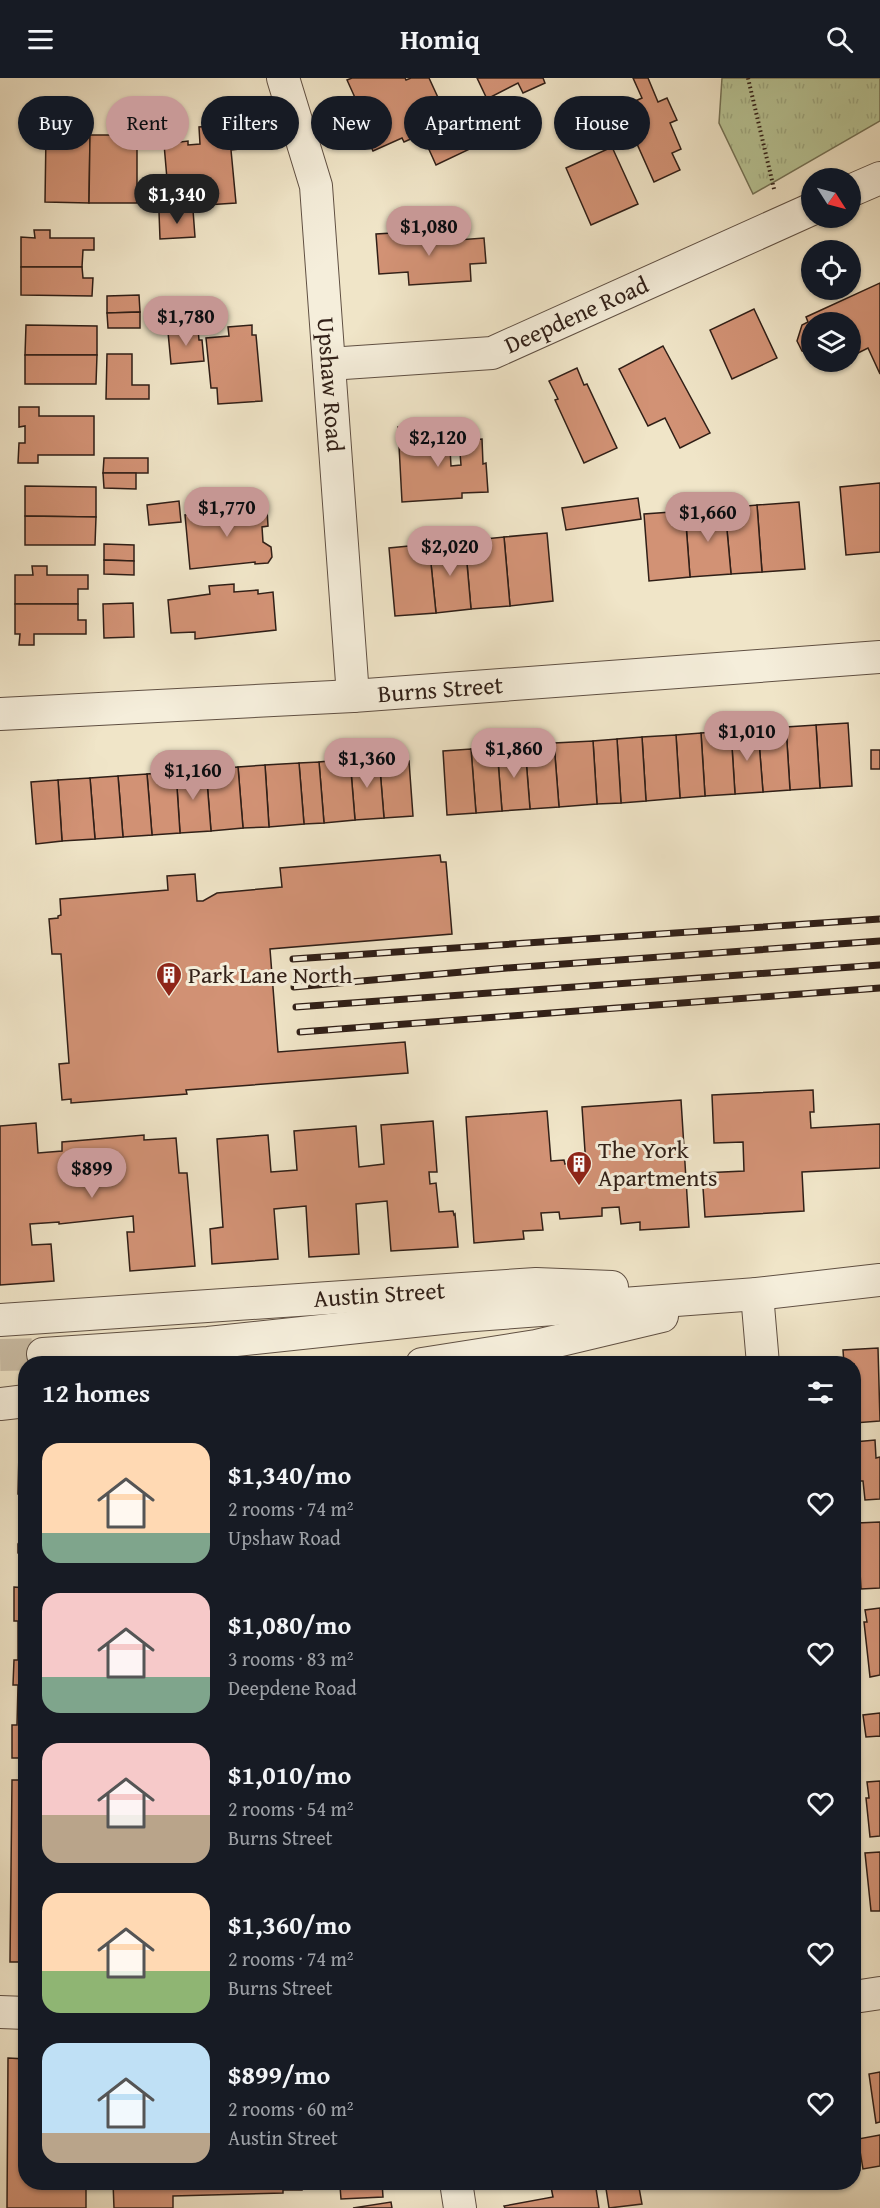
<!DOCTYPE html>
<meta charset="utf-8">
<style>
body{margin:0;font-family:"Gentium Book Plus",serif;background:#242831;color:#f1f3f6;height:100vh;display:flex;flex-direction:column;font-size:22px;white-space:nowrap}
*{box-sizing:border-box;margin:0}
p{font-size:20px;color:#9ea1a6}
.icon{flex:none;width:33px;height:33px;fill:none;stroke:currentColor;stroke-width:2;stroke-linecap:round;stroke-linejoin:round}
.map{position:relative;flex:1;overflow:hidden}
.side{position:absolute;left:18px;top:1278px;width:843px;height:834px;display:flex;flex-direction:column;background:#171b24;border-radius:24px;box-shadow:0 2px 4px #0004}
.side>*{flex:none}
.guide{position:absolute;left:18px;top:18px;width:844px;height:54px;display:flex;gap:12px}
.needle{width:39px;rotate:126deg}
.buttons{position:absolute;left:801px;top:90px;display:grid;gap:12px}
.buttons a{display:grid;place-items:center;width:60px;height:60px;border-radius:50%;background:#171b24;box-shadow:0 2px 4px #0004;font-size:30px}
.price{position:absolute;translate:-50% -51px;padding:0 14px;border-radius:21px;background:#c59692;color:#111;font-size:20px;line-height:39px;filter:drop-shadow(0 2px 3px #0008)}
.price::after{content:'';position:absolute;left:50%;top:36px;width:18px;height:14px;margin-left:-9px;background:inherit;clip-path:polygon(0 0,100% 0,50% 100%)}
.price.active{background:#222;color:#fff}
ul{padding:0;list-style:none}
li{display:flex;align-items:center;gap:18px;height:150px;padding:0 24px}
li span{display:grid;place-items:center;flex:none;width:168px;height:120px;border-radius:18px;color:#555}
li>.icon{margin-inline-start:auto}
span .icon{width:72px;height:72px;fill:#fffc;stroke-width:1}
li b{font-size:26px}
h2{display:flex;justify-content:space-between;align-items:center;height:72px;padding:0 24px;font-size:26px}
.pill{padding:0 21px;border-radius:27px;background:#171b24;box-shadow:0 2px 4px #0004;font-size:21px;line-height:54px}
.pill.active{background:#c59692;color:#111}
header{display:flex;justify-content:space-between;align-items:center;height:78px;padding:0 24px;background:#171b24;font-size:27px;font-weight:700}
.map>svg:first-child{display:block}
.park{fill:url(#park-tufts);stroke:#747256;stroke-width:1.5}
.building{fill:#d29275;stroke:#301f17;stroke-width:1.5}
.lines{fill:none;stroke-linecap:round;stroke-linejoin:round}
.minor-tunnel{stroke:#cabda5;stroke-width:32;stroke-dasharray:32 16;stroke-linecap:butt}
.minor-casing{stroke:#605043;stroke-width:34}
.path{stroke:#301f17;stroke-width:4;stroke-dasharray:1.5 3;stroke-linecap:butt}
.minor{stroke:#f5eedb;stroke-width:32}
.rail-casing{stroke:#301f17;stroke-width:7}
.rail{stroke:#f5eedb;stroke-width:4.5;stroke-dasharray:14;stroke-linecap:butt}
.labels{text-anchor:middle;stroke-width:6;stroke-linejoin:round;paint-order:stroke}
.street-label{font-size:24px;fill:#301f17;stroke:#f5eedb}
.poi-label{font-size:24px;fill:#301f17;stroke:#f5eedb;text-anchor:start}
</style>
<header><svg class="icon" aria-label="menu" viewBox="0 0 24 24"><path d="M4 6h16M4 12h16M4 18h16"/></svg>Homiq<svg class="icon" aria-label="search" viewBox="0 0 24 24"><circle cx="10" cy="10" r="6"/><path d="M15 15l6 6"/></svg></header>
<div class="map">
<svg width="880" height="2130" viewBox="0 0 880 2130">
<defs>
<pattern id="park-tufts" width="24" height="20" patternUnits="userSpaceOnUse" patternTransform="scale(1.5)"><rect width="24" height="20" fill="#b8c596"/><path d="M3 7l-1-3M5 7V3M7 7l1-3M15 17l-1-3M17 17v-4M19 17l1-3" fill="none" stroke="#9ea981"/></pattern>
</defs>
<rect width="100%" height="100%" fill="#f0e5c8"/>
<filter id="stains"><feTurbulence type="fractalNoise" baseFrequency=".00333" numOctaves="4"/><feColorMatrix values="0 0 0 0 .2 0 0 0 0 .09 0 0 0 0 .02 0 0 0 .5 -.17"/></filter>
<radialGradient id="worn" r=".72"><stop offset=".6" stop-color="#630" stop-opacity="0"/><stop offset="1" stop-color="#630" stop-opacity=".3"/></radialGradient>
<polygon class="park" points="722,0 880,0 880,43 753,116 719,45"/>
<g class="building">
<polygon points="352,0 405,0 406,2 411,0 429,0 447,39 458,35 474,69 436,87 422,56 404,64 402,60 373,73 361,47 366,44 347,2"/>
<polygon points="477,0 543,0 545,5 523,15 518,5 487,21"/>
<polygon points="633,0 648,0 658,24 667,20 677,42 670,45 681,71 672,75 680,92 654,104 637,66 633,67 617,31 642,20"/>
<polygon points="246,45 248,70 231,72 236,125 206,127 206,121 169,124 169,120 159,121 157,102 167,101 164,66 188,63 188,67 200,66 199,49"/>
<polygon points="46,56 90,57 89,125 45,124"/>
<polygon points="90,57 137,57 137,125 89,125"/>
<polygon points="612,69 638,126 591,147 566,90"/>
<polygon points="193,132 195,159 160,161 159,134"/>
<polygon points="34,152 50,152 50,160 94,160 94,172 83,172 82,189 21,189 21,159 35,160"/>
<polygon points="444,152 444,163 484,160 486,185 470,186 471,203 409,207 408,194 379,196 376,156"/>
<polygon points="21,189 82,189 83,200 93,200 92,218 21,217"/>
<polygon points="880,205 880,296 868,270 850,279 850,244 812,244 812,278 802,273 797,263 802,247 808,244 806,239"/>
<polygon points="139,217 140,234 107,235 107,218"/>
<polygon points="754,231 777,280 732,301 710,252"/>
<polygon points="140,234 140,250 108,250 107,235"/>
<polygon points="26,247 97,248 97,277 25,277"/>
<polygon points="252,247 252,257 256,257 262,323 218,326 217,310 211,310 206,260 229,258 228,249"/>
<polygon points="198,251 199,262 202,262 204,283 171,286 168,254"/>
<polygon points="663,268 710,355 680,370 665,340 648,348 619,291"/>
<polygon points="107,276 132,276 132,307 149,307 149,321 106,321"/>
<polygon points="25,277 97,277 96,306 25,306"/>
<polygon points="577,290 584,307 587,306 617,370 584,385 555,322 558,321 549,303"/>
<polygon points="19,329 39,329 39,338 94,338 94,377 38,377 38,385 18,385 19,365 25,365 25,348 19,349"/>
<polygon points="430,347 432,372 450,371 451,388 461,387 459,363 482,361 483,386 486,385 488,414 462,415 462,420 402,424 398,349"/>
<polygon points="104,380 148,380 148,395 103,395"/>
<polygon points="103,395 136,395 136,411 104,410"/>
<polygon points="880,405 880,474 846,477 840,409"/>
<polygon points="25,408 96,409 96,439 25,438"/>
<polygon points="638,420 641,441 566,452 562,430"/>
<polygon points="179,423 181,444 149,447 147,427"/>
<polygon points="799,424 805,491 762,494 757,427"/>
<polygon points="757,427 762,494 731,496 725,430"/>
<polygon points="252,430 253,434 267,432 268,448 262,449 263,464 271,469 272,479 268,485 255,486 255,484 190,491 185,437"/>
<polygon points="725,430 731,496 690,499 685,433"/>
<polygon points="685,433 690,499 649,503 644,436"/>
<polygon points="25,438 96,439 95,467 25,467"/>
<polygon points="547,455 553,523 510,528 504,459"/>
<polygon points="504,459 510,528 471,531 465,463"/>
<polygon points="465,463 471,531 436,535 429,466"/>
<polygon points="104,466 134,467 134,483 104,482"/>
<polygon points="429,466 436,535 395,538 389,470"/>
<polygon points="104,482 134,483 134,497 104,496"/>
<polygon points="32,488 47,488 47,497 88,497 88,511 78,511 78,526 15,526 15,497 33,497"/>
<polygon points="234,506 234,514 258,512 258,516 273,514 276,552 195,561 195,554 171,555 168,522 210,516 209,508"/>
<polygon points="133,525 134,559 104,560 103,526"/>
<polygon points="15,526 78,526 78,542 86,542 86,556 34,556 34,567 19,567 20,556 15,556"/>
<polygon points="848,645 852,708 820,710 816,647"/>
<polygon points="816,647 820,710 790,712 786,649"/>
<polygon points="786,649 790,712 763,714 758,651"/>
<polygon points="758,651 763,714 735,716 731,653"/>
<polygon points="731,653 735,716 705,718 701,655"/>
<polygon points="701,655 705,718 680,720 676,657"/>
<polygon points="676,657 680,720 646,723 642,659"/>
<polygon points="642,659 646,723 621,725 617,661"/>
<polygon points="617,661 621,725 597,726 593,663"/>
<polygon points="593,663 597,726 559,729 554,665"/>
<polygon points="554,665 559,729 530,731 525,668"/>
<polygon points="525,668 530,731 502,733 497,670"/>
<polygon points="497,670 502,733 476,735 471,671"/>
<polygon points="471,671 476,735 447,737 443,673"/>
<rect x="871" y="672" width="9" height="19"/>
<polygon points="399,678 399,683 409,683 413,738 384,740 379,679"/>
<polygon points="379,679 384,740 355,742 350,681"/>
<polygon points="350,681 355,742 324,745 319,684"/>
<polygon points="319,684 324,745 304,746 299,685"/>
<polygon points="299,685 304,746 269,749 265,687"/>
<polygon points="265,687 269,749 243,750 238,689"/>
<polygon points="238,689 243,750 211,753 206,691"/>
<polygon points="206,691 211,753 180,755 176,694"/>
<polygon points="176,694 180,755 152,757 147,696"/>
<polygon points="147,696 152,757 123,759 118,698"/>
<polygon points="118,698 123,759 95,761 90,700"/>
<polygon points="90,700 95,761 62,763 58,702"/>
<polygon points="58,702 62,763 36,766 31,704"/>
<polygon points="440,777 441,784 446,784 452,856 270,871 278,974 405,964 408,995 186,1012 187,1016 71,1025 71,1021 62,1022 59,986 69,985 61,876 52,876 49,841 58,840 58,838 61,837 60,821 168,812 167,798 195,796 197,823 203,823 217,815 282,809 280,790"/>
<polygon points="813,1012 814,1034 810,1034 811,1050 880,1046 880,1090 802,1094 804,1133 705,1139 702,1095 744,1093 743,1064 714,1065 712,1017"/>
<polygon points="681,1022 689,1149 640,1152 640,1144 621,1146 619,1129 602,1130 602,1138 560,1141 559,1134 541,1135 543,1152 523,1153 524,1161 474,1165 466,1039 547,1033 551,1083 564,1082 565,1086 570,1085 571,1089 586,1088 582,1029"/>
<polygon points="433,1043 437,1094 429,1094 430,1106 436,1105 439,1134 453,1133 454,1137 455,1136 458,1169 391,1173 387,1123 356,1126 359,1176 309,1179 306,1128 274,1131 278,1181 212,1186 210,1151 223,1149 217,1061 268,1057 271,1094 297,1092 294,1053 356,1048 359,1089 384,1086 381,1047"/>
<polygon points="36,1045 38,1075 62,1073 62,1064 144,1057 144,1062 176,1060 179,1095 187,1095 195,1188 130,1193 127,1154 134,1154 133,1138 59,1146 59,1144 30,1146 32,1167 51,1166 54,1203 0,1207 0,1048"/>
<polygon points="878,1270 880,1343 854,1345 854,1286 844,1286 843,1272"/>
<polygon points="875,1362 876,1380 880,1379 880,1421 865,1422 863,1403 858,1403 854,1364"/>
<polygon points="26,1370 26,1421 18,1416 19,1374"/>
<polygon points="880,1444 880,1510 861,1511 857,1445"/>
<polygon points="26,1453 26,1483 18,1475 18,1466"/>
<polygon points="14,1509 26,1510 26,1680 12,1680 12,1647 17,1647 18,1607 13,1607 14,1582 18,1582 18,1543 14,1543"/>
<polygon points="880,1530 880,1597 870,1599 864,1544 867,1544 865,1532"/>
<polygon points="880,1635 880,1659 880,1658 866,1659 863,1637"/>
<polygon points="12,1702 26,1702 26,1884 10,1884"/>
<polygon points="880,1703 880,1758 870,1759 866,1720 869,1720 867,1704"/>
<polygon points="880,1774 880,1833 871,1833 865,1775"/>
<polygon points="8,1980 26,1981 26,2104 86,2104 86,2130 7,2130"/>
<polygon points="880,1994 880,2044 876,2045 869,1996"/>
<polygon points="880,2057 880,2088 863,2091 858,2061"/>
<polygon points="854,2063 855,2063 860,2092 854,2093"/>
<polygon points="113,2104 382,2104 383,2119 341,2121 340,2108 302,2109 302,2112 283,2112 283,2115 173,2118 173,2130 114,2130"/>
<polygon points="550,2104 595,2104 599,2130 505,2130 504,2128 553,2119"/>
<polygon points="605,2104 638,2104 642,2126 609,2130"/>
<polygon points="391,2124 392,2130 353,2130"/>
</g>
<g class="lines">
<polyline class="minor-tunnel" points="0,1277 43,1276"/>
<defs>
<g id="minor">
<path id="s1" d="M283,0L316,108L353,618"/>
<polyline points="850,113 880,100"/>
<path id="s2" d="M329,286L492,275L812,131"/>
<path id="s3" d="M0,636L353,618L880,579"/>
<polyline points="757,1216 763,1286"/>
<path id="s4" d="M0,1242L536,1206L612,1209"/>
<polyline points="43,1276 208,1265 461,1238 757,1216 880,1202"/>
<polyline points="422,1286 536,1268 662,1238"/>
<polyline points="0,1326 26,1323"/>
<polyline points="854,1919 880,1915"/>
<polyline points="0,1934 26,1935"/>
<polyline points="456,2104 460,2130"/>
</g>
</defs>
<use href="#minor" class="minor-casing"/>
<polyline class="path" points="748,0 774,111"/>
<use href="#minor" class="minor"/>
<defs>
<g id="rail">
<polyline points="293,881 880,841"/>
<polyline points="294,909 507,890 880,863"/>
<polyline points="296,929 880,887"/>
<polyline points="300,954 880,910"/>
</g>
</defs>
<use href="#rail" class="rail-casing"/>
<use href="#rail" class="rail"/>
</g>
<defs>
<symbol id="building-pin" viewBox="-11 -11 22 30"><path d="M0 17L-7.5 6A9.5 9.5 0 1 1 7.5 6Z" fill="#8f2418" stroke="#f5eedb"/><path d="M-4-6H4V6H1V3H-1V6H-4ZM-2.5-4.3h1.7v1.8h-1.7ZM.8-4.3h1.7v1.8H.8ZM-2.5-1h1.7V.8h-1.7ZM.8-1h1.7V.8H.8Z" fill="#fff"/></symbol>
</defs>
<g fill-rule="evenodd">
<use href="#building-pin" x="154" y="882" width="30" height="40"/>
<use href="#building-pin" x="564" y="1071" width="30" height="40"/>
</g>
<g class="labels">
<g class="street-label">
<text dy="8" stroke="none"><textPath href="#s2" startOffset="256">Deepdene Road</textPath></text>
<text dy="8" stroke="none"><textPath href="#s1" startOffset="312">Upshaw Road</textPath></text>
<text dy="8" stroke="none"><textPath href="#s3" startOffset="441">Burns Street</textPath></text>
<text dy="8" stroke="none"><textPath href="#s4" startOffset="380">Austin Street</textPath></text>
</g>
<g class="poi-label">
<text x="188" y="905">Park Lane North</text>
<text x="598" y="1080">The York<tspan x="598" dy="28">Apartments</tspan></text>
</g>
</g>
<rect width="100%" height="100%" filter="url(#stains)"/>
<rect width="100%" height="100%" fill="url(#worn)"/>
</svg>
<div class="buttons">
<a><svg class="needle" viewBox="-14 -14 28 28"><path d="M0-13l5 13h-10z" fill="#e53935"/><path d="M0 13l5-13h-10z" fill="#9ea1a6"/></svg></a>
<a><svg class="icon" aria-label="locate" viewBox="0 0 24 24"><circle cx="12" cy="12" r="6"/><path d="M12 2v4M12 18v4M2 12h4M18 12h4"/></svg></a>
<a><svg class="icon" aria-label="layers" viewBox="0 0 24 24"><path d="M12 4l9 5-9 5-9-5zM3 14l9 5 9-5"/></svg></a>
</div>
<b class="price active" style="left:177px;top:147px">$1,340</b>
<b class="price" style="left:429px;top:179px">$1,080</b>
<b class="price" style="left:186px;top:269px">$1,780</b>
<b class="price" style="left:438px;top:390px">$2,120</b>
<b class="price" style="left:227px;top:460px">$1,770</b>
<b class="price" style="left:708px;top:465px">$1,660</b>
<b class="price" style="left:450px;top:499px">$2,020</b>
<b class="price" style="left:747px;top:684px">$1,010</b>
<b class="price" style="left:514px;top:701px">$1,860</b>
<b class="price" style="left:367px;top:711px">$1,360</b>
<b class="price" style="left:193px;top:723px">$1,160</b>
<b class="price" style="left:92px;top:1121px">$899</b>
<div class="guide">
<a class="pill">Buy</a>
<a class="pill active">Rent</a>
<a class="pill">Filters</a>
<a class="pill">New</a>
<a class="pill">Apartment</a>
<a class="pill">House</a>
</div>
<section class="side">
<h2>12 homes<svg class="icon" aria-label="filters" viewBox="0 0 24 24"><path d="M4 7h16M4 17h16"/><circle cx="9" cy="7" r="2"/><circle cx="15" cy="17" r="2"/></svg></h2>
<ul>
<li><span style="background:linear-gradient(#ffd9b3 75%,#7fa58c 0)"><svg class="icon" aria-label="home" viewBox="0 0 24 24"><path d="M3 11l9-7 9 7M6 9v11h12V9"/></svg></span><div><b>$1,340/mo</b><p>2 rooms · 74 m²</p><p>Upshaw Road</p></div><svg class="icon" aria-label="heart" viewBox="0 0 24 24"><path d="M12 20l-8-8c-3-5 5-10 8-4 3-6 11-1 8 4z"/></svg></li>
<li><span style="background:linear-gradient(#f6c9c9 70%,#7fa58c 0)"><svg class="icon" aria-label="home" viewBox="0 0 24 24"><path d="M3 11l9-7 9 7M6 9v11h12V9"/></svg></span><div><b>$1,080/mo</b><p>3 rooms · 83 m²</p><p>Deepdene Road</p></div><svg class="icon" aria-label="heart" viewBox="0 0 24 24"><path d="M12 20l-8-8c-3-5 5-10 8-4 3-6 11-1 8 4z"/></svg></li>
<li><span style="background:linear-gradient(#f6c9c9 60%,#b9a48a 0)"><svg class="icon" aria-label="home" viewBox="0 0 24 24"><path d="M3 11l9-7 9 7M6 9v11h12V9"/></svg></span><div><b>$1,010/mo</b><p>2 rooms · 54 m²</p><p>Burns Street</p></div><svg class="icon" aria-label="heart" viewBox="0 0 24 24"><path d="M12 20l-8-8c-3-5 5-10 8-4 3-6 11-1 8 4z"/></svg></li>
<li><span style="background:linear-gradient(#ffd9b3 65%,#8fb573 0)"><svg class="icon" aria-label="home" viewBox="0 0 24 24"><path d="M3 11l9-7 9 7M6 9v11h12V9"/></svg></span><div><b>$1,360/mo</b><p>2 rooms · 74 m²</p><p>Burns Street</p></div><svg class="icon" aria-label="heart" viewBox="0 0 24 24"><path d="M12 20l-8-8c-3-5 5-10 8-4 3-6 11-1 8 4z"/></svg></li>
<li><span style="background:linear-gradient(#bfe0f5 75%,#b9a48a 0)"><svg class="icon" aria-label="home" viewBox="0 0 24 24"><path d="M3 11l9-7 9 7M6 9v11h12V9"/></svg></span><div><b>$899/mo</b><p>2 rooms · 60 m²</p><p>Austin Street</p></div><svg class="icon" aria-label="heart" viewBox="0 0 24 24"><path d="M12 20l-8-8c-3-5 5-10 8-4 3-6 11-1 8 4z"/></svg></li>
</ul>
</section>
</div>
